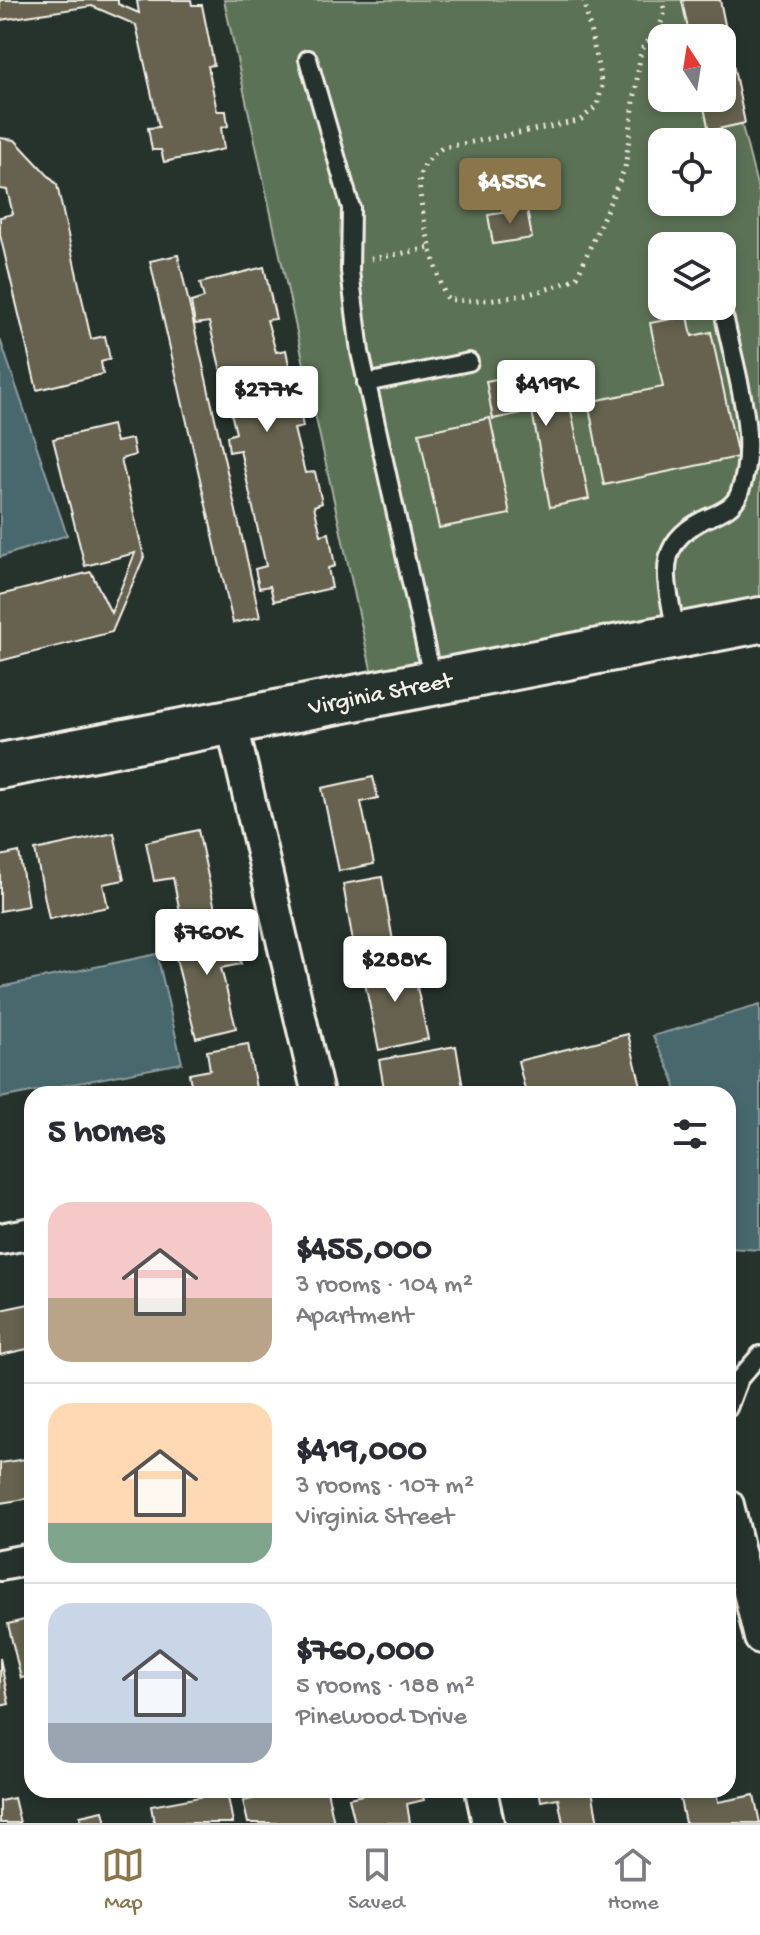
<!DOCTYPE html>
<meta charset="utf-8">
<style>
body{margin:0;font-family:"Gochi Hand",sans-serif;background:#f2f2f3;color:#2b2b33;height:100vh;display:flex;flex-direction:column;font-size:30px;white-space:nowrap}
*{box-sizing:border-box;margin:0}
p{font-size:26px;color:#7c7c81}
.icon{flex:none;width:44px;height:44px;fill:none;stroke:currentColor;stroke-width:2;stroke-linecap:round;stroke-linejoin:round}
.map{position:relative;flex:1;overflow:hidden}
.drawer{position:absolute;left:24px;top:1086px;width:712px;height:712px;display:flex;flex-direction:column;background:#fff;border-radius:24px;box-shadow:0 4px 12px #0003}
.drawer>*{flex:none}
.needle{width:52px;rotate:348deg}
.tools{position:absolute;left:648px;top:24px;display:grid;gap:16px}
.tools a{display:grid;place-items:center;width:88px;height:88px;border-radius:16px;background:#fff;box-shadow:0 4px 12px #0003;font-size:40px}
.price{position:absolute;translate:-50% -68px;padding:0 18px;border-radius:8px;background:#fff;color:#222;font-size:26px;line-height:52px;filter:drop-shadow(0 2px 4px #0008)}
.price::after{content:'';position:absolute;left:50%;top:48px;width:24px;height:18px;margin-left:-12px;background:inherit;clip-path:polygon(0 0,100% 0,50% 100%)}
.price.selected{background:#8a764a;color:#fff}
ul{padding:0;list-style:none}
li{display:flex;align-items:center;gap:24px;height:200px;padding:0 24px}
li+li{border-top:2px solid #e1e1e2}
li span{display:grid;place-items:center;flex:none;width:224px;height:160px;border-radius:24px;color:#555}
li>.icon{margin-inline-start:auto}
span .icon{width:96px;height:96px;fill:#fffc;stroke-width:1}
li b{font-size:34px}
h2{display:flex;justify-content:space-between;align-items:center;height:96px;padding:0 24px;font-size:34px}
.dock{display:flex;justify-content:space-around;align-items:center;height:112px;border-top:2px solid #e1e1e2;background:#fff;font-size:22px;color:#7c7c81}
.dock a{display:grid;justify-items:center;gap:4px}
.dock .selected{color:#8a764a}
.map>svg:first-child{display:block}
.green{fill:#5c7256;stroke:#a8b29f;stroke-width:2;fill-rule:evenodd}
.water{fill:#48676e;stroke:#8d9e9f;stroke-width:2}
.building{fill:#66624f;stroke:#f4f1e8;stroke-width:2}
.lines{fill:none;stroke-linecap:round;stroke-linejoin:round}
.lane-casing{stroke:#f4f1e8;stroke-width:22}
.street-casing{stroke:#f4f1e8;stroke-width:36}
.secondary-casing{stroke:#f4f1e8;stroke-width:50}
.path{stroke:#f4f1e8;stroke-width:5;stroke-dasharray:2 6;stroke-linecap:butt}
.lane{stroke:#26332d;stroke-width:16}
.street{stroke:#26332d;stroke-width:30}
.secondary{stroke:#26332d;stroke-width:44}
.labels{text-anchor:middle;stroke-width:7;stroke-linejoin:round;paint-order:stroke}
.street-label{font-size:24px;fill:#f4f1e8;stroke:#26332d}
</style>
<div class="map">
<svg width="760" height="1823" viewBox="0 0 760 1823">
<rect width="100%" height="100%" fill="#26332d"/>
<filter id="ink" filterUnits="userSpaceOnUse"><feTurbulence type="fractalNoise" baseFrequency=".0125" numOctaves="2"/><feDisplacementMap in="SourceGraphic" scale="16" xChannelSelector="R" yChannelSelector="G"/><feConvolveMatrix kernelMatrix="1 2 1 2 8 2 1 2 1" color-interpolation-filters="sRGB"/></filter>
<g filter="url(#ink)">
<path class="green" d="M224,0H710L720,38H662V98H722V47L760,197V604L373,678ZM662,142H722V202H662ZM662,246H722V306H662Z"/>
<g class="water">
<polygon points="0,339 67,535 0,557"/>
<polygon points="157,954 182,1063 0,1098 0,987"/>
<polygon points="760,1005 760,1250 728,1248 728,1094 676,1094 673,1077 653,1036"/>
</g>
<g class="building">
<polygon points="0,0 118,0 118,4 139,13 137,1 144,0 191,0 192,5 202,5 214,65 208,66 217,111 226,111 228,126 221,128 224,149 164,162 161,150 152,150 148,128 159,127 136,25 92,6 0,20"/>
<polygon points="685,0 720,0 745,123 709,131 702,98 722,98 722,38 690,38 682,1"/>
<polygon points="0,138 15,140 57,185 91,339 105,336 110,359 101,362 103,374 37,390 0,235 0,217 13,214 7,190 0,189"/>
<polygon points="527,209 532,238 493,244 488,215"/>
<polygon points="178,255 260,617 233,623 150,261"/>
<polygon points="264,267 276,319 267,320 276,352 286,350 292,380 284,383 292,413 300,411 303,427 294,429 305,473 315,472 322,503 314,506 321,535 329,533 335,566 328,568 332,588 274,601 270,586 259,588 255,569 266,566 240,450 229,452 227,436 236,433 209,322 195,324 191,302 204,298 200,283"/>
<polygon points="688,316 692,336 711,332 738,457 604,485 588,402 663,387 650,323"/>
<polygon points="562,366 589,499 550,507 532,411 493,419 486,381"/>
<polygon points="490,418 510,514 439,528 419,433"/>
<polygon points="112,425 116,442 132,439 135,455 121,459 144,557 112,632 0,661 0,595 91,572 111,613 135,553 85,566 53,439"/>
<polygon points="373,777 378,798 361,802 374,864 339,871 322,788"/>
<polygon points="198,830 215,909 181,917 173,878 154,881 146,842"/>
<polygon points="114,833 124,880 103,884 108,907 49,919 35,850"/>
<polygon points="19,852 28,906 0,911 0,856"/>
<polygon points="382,877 394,947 355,954 343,884"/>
<polygon points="231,924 241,964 221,968 236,1028 196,1038 171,939"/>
<polygon points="411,959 428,1039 379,1050 362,969"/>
<polygon points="628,1034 643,1094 526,1094 518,1061"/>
<polygon points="248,1044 257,1094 193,1094 189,1074 210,1070 207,1051"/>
<polygon points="456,1046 464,1094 385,1094 379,1060"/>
<polygon points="29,1304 32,1348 0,1355 0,1310"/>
<polygon points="32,1458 32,1498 0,1503 0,1463"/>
<polygon points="32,1618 32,1676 21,1678 8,1624"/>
<polygon points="0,1658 9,1704 0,1706"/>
<polygon points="295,1790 327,1790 334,1823 248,1823 243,1801"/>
<polygon points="366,1790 422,1790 424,1800 407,1804 410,1823 355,1823 349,1798 367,1794"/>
<polygon points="539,1790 592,1790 598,1823 563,1823 558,1798 541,1801"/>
<polygon points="678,1790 716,1790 718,1802 754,1795 760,1823 685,1823"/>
<polygon points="227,1792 233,1823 154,1823 151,1806"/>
<polygon points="14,1798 20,1823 0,1823 0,1801"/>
<polygon points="103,1811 106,1823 81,1823 80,1816"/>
</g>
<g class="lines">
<defs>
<g id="lane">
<polyline points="308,59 351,208 350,271 360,352 433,681"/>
<polyline points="366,383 469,362"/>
<path d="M676,633C667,580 650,541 712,516C723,511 734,506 739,494C760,441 736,374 725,320"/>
<polyline points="728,1408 739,1379 760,1355"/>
</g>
<g id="street">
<polyline points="231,720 318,1094"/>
<polyline points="0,1239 32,1233"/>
<polyline points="728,1505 760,1638"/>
<polyline points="0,1565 32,1559"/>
<polyline points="481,1790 488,1823"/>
</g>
<polyline id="secondary" points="0,766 760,620"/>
</defs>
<use href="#lane" class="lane-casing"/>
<use href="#street" class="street-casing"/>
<use href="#secondary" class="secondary-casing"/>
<g class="path">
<path d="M584,0L602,86L597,106L579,121L442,148C431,156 423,164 420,177C416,198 437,280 447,299C483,304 545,295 577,277L625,168L641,50L659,28L665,12L662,0"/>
<polyline points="371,259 431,248"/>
</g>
<use href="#lane" class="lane"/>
<use href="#street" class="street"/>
<use href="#secondary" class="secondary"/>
</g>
</g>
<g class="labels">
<g class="street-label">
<text transform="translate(380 692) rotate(-11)" y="8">Virginia Street</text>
</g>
</g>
</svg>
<div class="tools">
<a><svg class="needle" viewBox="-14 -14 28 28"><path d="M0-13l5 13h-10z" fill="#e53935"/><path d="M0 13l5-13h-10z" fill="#7c7c81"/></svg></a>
<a><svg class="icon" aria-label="locate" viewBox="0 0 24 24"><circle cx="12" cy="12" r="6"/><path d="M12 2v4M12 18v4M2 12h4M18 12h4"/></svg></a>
<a><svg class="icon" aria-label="layers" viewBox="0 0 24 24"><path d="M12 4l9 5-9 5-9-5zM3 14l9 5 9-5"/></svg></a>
</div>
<b class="price selected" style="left:510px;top:226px">$455K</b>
<b class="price" style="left:546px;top:428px">$419K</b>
<b class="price" style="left:267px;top:434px">$277K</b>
<b class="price" style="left:207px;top:977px">$760K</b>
<b class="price" style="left:395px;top:1004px">$288K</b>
<section class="drawer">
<h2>5 homes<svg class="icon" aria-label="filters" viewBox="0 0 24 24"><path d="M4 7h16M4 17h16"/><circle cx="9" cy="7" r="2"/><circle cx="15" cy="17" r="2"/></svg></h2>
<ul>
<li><span style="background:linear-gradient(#f6c9c9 60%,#b9a48a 0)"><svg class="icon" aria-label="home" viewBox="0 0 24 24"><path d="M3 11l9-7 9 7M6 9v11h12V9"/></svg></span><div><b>$455,000</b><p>3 rooms · 104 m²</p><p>Apartment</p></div></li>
<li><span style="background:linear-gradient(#ffd9b3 75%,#7fa58c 0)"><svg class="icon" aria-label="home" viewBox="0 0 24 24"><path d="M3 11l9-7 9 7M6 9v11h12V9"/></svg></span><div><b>$419,000</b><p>3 rooms · 107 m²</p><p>Virginia Street</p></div></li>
<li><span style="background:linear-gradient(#c9d6e8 75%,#9aa5b1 0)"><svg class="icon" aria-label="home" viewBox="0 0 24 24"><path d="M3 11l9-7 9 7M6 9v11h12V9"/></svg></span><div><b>$760,000</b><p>5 rooms · 188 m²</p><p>Pinewood Drive</p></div></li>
</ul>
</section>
</div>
<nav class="dock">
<a class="selected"><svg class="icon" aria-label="map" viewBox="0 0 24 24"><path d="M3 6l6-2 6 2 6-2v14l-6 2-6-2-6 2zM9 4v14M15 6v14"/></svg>Map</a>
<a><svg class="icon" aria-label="saved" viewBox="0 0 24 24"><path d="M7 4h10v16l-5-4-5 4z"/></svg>Saved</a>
<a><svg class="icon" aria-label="home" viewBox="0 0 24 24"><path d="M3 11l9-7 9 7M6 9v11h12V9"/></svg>Home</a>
</nav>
